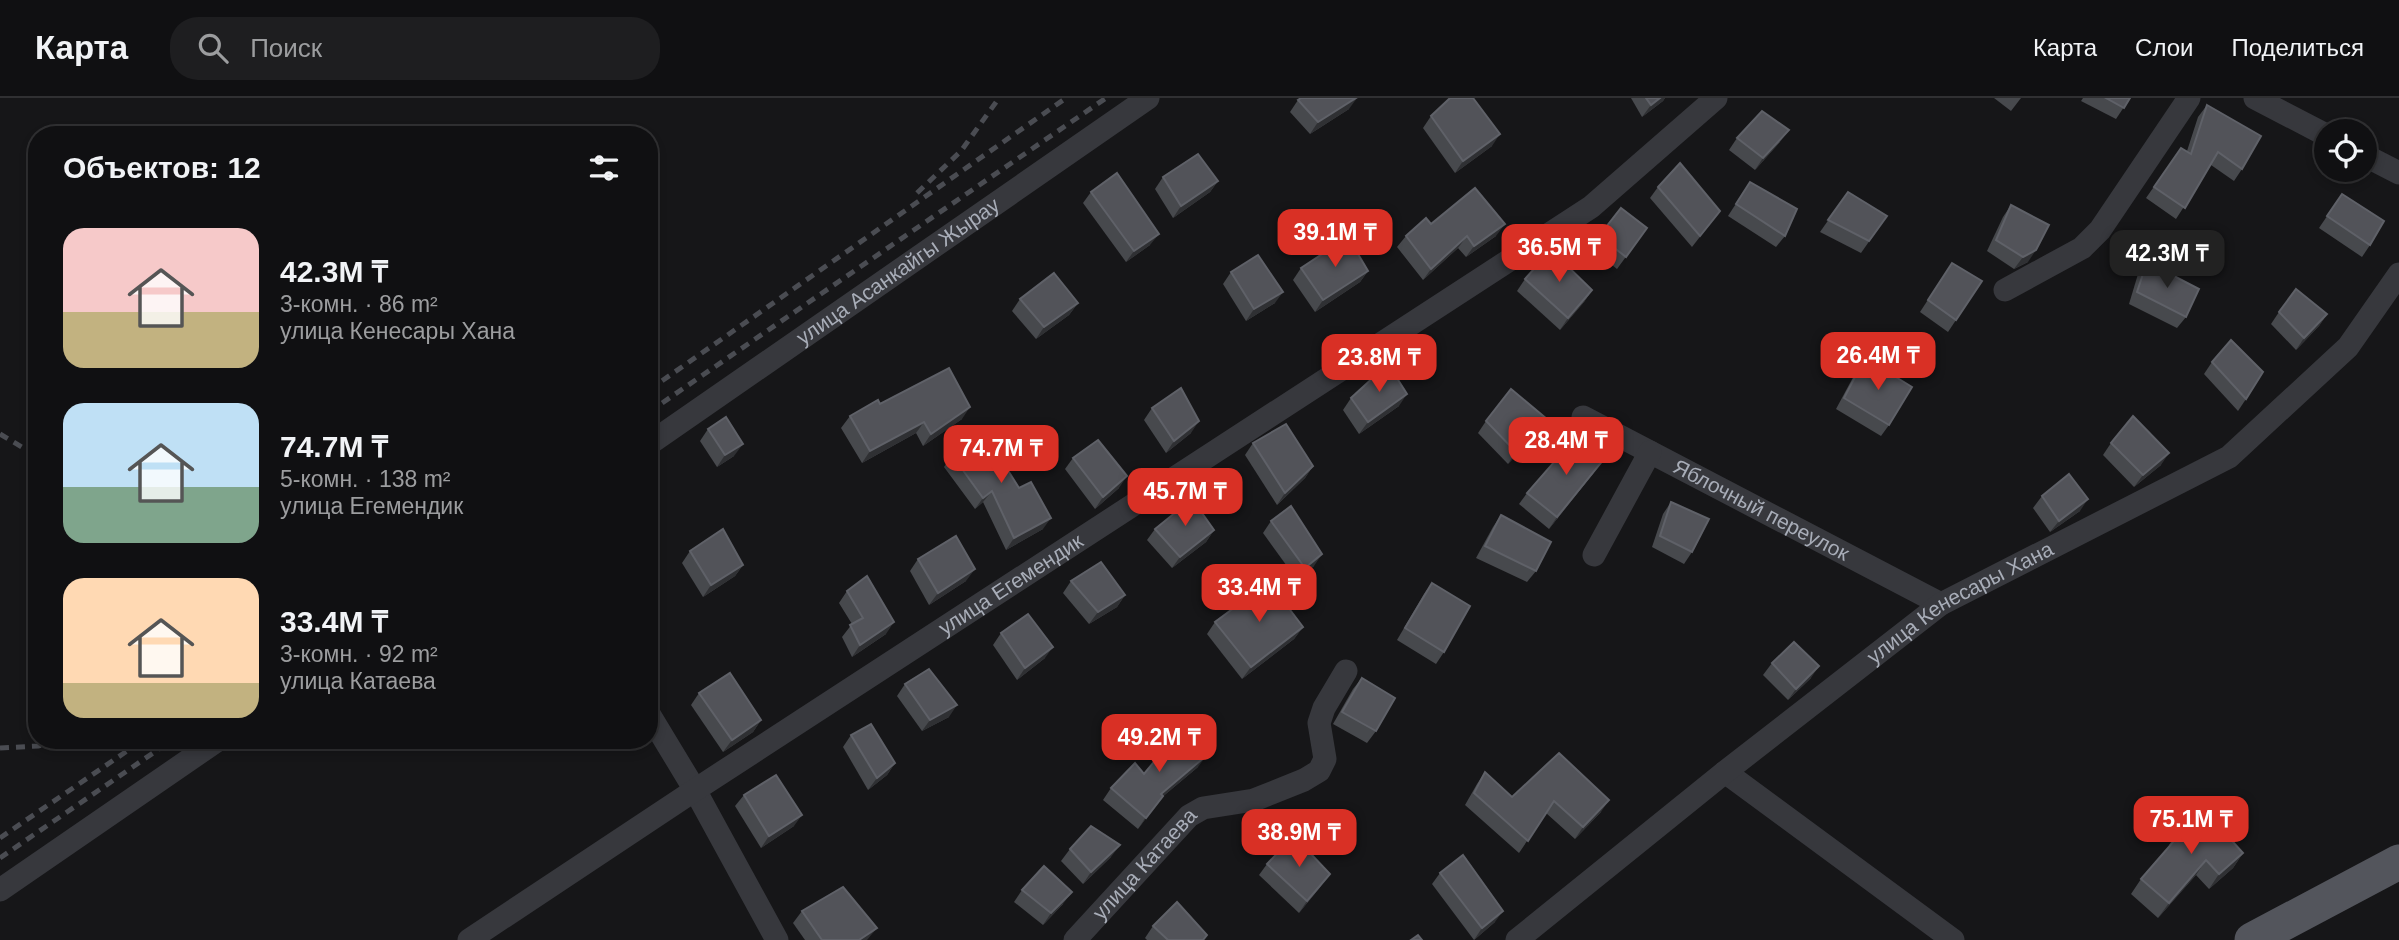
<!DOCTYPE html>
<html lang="ru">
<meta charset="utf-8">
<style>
body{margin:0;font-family:Arial,sans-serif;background:#1e1e20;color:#f1f3f6;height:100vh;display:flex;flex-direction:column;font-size:26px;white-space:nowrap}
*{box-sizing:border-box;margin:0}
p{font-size:23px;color:#9c9d9f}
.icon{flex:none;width:38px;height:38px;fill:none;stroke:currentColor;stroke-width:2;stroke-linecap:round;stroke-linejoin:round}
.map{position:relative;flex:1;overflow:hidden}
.sheet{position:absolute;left:28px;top:28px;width:630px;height:623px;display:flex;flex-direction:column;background:#101012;border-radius:28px;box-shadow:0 4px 10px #0003,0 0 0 2px #303032}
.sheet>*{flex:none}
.buttons{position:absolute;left:2314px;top:21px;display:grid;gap:14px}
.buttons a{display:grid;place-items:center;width:63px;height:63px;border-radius:50%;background:#101012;box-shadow:0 4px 10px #0003,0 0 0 2px #303032;font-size:35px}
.price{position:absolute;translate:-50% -60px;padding:0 16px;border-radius:14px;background:#d93025;color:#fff;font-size:23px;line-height:46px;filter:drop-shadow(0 2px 4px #0008)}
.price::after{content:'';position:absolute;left:50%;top:42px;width:21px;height:16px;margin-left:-10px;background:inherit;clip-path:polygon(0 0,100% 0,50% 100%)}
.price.selected{background:#222;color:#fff}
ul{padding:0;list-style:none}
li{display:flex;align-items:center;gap:21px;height:175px;padding:0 35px}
li span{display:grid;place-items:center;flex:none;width:196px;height:140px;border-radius:21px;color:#555}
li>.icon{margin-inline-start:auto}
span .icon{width:84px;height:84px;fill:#fffc;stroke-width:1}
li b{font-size:30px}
h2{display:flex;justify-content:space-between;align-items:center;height:84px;padding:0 35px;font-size:30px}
header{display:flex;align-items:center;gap:42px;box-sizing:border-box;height:98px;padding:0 35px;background:#101012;border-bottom:2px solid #303032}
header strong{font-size:33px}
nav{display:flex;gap:38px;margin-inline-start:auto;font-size:24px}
.search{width:490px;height:63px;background:#1e1e20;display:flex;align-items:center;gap:18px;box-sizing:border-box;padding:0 24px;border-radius:28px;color:#9c9d9f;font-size:26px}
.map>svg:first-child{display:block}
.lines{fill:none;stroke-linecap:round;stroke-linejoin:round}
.street{stroke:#37383d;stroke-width:23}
.primary{stroke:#53555c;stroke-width:35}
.rail{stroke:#4a4c52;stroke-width:5;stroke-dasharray:9 7;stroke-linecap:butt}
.wall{fill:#47494d}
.shaded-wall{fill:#2f3033}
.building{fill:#525359;stroke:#5f6168;stroke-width:2}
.labels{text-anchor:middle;stroke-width:6;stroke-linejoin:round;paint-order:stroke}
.street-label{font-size:21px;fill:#a8adb8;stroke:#111113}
</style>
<header>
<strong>Карта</strong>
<div class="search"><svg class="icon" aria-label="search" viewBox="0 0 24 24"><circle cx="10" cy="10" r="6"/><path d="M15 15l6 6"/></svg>Поиск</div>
<nav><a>Карта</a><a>Слои</a><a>Поделиться</a></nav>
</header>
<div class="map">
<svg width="2399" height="842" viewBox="0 0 2399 842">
<rect width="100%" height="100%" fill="#161618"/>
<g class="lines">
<g class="street">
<polyline points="2255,0 2326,37"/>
<polyline points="2364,57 2399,75"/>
<polyline points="2005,192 2082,150 2100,132 2189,0"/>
<path id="s1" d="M1583,319L1941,506"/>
<path id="s2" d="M649,346L1148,0"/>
<polyline points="1594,457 1650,354"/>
<polyline points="649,616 695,692 777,842"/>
<polyline points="1725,674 1953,842"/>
<polyline points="0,792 218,642"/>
<path id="s3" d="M469,842L695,692L1591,109L1716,0"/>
<path id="s4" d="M1075,842L1189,718L1203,710L1254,702L1304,682L1319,673L1325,661L1319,625L1324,610L1346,573"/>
<path id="s5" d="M1517,842L1725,674L1941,506L2229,359L2348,249L2399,176"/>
</g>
<polyline class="primary" points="2252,842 2399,764"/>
<g class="rail">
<polyline points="917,95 961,53 999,0"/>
<polyline points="649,292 1066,0"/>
<polyline points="649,314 1106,0"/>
<polyline points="0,336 37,358"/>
<polyline points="0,650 38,648 62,642"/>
<polyline points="0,740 143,642"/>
<polyline points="0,760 172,642"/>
</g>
</g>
<g class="wall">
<polygon points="1631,0 1665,0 1663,3 1642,19"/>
<polygon points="1994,0 2021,0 2011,13"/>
<polygon points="2083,0 2130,0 2116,21 2081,3"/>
<polygon points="1298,2 1349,11 1310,36 1290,14"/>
<polygon points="2207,7 2242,71 2234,83 2211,67 2176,121 2146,100 2181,50 2187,53 2198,19"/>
<polygon points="1431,18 1492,48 1455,75 1423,30"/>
<polygon points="1737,40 1780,44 1755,72 1729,52"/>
<polygon points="1163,79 1218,83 1210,94 1173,120 1155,91"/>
<polygon points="1750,84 1785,138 1776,149 1728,118"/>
<polygon points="1658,89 1720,113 1692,149 1650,100"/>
<polygon points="1091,94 1150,147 1126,164 1083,105"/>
<polygon points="1848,94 1887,118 1861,155 1820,134"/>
<polygon points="2342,96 2370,147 2362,159 2319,130"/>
<polygon points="2011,107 2028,164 2014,171 1987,153 2003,119"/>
<polygon points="1431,126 1496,138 1466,159 1458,150 1423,182 1397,149 1406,138"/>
<polygon points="1647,130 1617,171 1591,150 1599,138"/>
<polygon points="2147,164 2186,219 2177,230 2129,206 2138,176"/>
<polygon points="1952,165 1982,183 1948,234 1920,214"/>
<polygon points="1301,170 1368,173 1360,184 1315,214 1293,182"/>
<polygon points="1231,174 1275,205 1246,223 1223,186"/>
<polygon points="1525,181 1592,192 1584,204 1560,232 1517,193"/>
<polygon points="1020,201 1078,205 1069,217 1036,241 1012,213"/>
<polygon points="2279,214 2327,216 2319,228 2296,252 2271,226"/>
<polygon points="1865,260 1889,327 1881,338 1836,311 1857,272"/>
<polygon points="2212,264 2246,301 2238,313 2204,276"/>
<polygon points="1351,300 1399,308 1359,336 1343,312"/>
<polygon points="880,306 962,321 923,348 916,335 862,365 841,330 850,318"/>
<polygon points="1152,310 1191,335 1166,355 1144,322"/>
<polygon points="1547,321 1539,333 1508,366 1478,335 1486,323"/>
<polygon points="708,331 734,358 717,369 700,343"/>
<polygon points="1253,345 1313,368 1305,380 1277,407 1245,357"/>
<polygon points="2111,345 2161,367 2134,389 2103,357"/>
<polygon points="952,357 1043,431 1006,452 983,404 975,411 944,369"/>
<polygon points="1073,360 1119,390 1095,411 1065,371"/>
<polygon points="1595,373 1549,431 1519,406 1527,395"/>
<polygon points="2042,398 2080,413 2050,434 2033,410"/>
<polygon points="1671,404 1692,454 1684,466 1652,449 1663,416"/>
<polygon points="1501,417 1536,473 1527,484 1476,460 1493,429"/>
<polygon points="1271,423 1314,468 1297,482 1263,435"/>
<polygon points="1155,431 1214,432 1206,444 1172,470 1147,442"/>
<polygon points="690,453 743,467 735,478 703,499 682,465"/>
<polygon points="918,461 966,483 929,507 910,473"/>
<polygon points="1071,483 1125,497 1117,509 1089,526 1063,495"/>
<polygon points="1432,485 1444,554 1436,566 1397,542 1424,496"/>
<polygon points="847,493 886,536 852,559 842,539 852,526 839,505"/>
<polygon points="1215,524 1303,529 1294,541 1242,581 1207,536"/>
<polygon points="1001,535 1045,560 1017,582 993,547"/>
<polygon points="1772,565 1811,580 1788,602 1763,577"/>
<polygon points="1362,580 1376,633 1367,645 1333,626 1353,591"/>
<polygon points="905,586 949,619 922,633 897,598"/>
<polygon points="699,595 761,622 753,634 723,654 691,607"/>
<polygon points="851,637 895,665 887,677 868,692 843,649"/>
<polygon points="1559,655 1601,714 1575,741 1546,715 1519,755 1465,707 1477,686 1485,674 1512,699"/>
<polygon points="1198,669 1161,700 1138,731 1103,702 1111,690 1144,676"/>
<polygon points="744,697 794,728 761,750 735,708"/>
<polygon points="2179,732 2243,755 2233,770 2209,791 2196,777 2158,820 2131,796 2141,781 2170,748 2169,747"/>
<polygon points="1070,751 1111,759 1083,786 1061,763"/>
<polygon points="1267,766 1321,788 1299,815 1259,777"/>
<polygon points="1440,775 1495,824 1474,842 1432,786"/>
<polygon points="1022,792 1063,806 1043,827 1014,804"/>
<polygon points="802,813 867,842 805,842 793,825"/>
<polygon points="1153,828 1203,842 1147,842 1145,840"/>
</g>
<g class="shaded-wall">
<polygon points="1357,0 1349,11 1310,36 1318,24"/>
<polygon points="1660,0 1665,0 1663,3 1642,19 1651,7"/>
<polygon points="1789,32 1780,44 1755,72 1763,60"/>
<polygon points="1500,36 1492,48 1455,75 1463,63"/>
<polygon points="1218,83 1210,94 1173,120 1181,108"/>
<polygon points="1505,126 1496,138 1466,159 1474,148"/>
<polygon points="1159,136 1150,147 1126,164 1134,153"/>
<polygon points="1467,138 1458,150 1423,182 1431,171"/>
<polygon points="2036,152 2028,164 2014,171 2023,159"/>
<polygon points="1368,173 1360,184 1315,214 1323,202"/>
<polygon points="1592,192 1584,204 1560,232 1568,220"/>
<polygon points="1283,194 1275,205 1246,223 1254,211"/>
<polygon points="1078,205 1069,217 1036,241 1044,229"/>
<polygon points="2327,216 2319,228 2296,252 2304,240"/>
<polygon points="1407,296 1399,308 1359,336 1368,324"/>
<polygon points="970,309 962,321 923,348 931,336"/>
<polygon points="1547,321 1539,333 1508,366 1516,354"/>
<polygon points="1199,323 1191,335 1166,355 1174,343"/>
<polygon points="924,324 916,335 862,365 870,353"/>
<polygon points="743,346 734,358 717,369 725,357"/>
<polygon points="2169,355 2161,367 2134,389 2143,377"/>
<polygon points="1604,361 1595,373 1549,431 1557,419"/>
<polygon points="1313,368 1305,380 1277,407 1285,395"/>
<polygon points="1127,378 1119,390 1095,411 1103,399"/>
<polygon points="992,393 983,404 975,411 983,400"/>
<polygon points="2088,401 2080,413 2050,434 2059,423"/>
<polygon points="1051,420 1043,431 1006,452 1014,440"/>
<polygon points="1214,432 1206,444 1172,470 1180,459"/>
<polygon points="1322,456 1314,468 1297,482 1305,470"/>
<polygon points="743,467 735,478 703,499 711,487"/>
<polygon points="975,471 966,483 929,507 938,495"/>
<polygon points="1125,497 1117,509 1089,526 1098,514"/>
<polygon points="894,524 886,536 852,559 860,547"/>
<polygon points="1303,529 1294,541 1242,581 1251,569"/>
<polygon points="1053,549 1045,560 1017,582 1025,570"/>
<polygon points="1819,568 1811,580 1788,602 1796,591"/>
<polygon points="957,607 949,619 922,633 930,622"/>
<polygon points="761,622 753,634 723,654 732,642"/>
<polygon points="1207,657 1198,669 1161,700 1138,731 1161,696"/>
<polygon points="895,665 887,677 868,692 877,680"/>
<polygon points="1609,702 1601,714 1575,741 1583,729"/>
<polygon points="802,717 794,728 761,750 769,738"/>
<polygon points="1120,747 1111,759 1083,786 1091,774"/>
<polygon points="2243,755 2233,770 2209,791 2219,776"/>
<polygon points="2206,762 2196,777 2158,820 2169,805"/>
<polygon points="1330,776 1321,788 1299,815 1307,803"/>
<polygon points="1072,794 1063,806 1043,827 1051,815"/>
<polygon points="1503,813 1495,824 1474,842 1482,830"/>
<polygon points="877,830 867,842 859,842"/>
</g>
<g class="building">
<polygon points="1301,0 1356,0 1318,24 1298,2"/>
<polygon points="1450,0 1473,0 1500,36 1463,63 1431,18"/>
<polygon points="1646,0 1660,0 1651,7"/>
<polygon points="2106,0 2130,0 2124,10"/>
<polygon points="2207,7 2261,38 2242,71 2218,54 2185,110 2154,89 2181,50 2191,56"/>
<polygon points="1762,13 1789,32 1763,60 1737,40"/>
<polygon points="1198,56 1218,83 1181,108 1163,79"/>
<polygon points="1680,65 1720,113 1700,138 1658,89"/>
<polygon points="1117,75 1159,136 1134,153 1091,94"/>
<polygon points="1750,84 1797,111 1785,138 1736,106"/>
<polygon points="1475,90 1505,126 1474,148 1467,138 1431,171 1406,138 1426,120 1431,126"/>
<polygon points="1848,94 1887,118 1869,143 1828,122"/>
<polygon points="2342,96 2384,123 2370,147 2327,118"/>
<polygon points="2011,107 2049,127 2036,152 2023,159 1996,142"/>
<polygon points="1621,110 1647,130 1626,159 1599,138"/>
<polygon points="1348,139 1368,173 1323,202 1301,170"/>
<polygon points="1551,152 1592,192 1568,220 1525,181"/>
<polygon points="1258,157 1283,194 1254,211 1231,174"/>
<polygon points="2147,164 2199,191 2186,219 2137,194"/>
<polygon points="1952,165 1982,183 1956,222 1928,202"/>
<polygon points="1054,175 1078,205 1044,229 1020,201"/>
<polygon points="2296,191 2327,216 2304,240 2279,214"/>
<polygon points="2231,242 2263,274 2246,301 2212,264"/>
<polygon points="1865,260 1912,289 1889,327 1844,300"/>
<polygon points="1388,266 1407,296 1368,324 1351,300"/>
<polygon points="949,270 970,309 931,336 924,324 870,353 850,318 878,302 880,306"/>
<polygon points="1181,290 1199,323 1174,343 1152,310"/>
<polygon points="1511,291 1547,321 1516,354 1486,323"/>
<polygon points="2133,318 2169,355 2143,377 2111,345"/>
<polygon points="726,319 743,346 725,357 708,331"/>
<polygon points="1286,326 1313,368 1285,395 1253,345"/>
<polygon points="982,331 1019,390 1031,384 1051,420 1014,440 992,393 983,400 952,357"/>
<polygon points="1575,340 1604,361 1557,419 1527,395"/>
<polygon points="1098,342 1127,378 1103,399 1073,360"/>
<polygon points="2069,376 2088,401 2059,423 2042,398"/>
<polygon points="1192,401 1214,432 1180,459 1155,431"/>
<polygon points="1671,404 1709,421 1692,454 1660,438"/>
<polygon points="1291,408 1322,456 1305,470 1271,423"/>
<polygon points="1501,417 1551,444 1536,473 1485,448"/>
<polygon points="723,431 743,467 711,487 690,453"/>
<polygon points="956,438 975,471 938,495 918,461"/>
<polygon points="1101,464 1125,497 1098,514 1071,483"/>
<polygon points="867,478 894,524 860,547 850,527 863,520 847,493"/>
<polygon points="1269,484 1303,529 1251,569 1215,524"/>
<polygon points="1432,485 1470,508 1444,554 1405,530"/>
<polygon points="1028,516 1053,549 1025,570 1001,535"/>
<polygon points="1794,544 1819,568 1796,591 1772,565"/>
<polygon points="929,571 957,607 930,622 905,586"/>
<polygon points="730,575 761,622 732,642 699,595"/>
<polygon points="1362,580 1395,600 1376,633 1342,614"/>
<polygon points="871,626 895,665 877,680 851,637"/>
<polygon points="1180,632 1207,657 1161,696 1163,698 1146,720 1111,690 1135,665 1144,676"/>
<polygon points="1559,655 1609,702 1583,729 1554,703 1528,743 1474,695 1485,674 1512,699"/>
<polygon points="776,677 802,717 769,738 744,697"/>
<polygon points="2203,711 2243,755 2219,776 2206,762 2169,805 2141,781 2181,735 2179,732"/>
<polygon points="1091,728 1120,747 1091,774 1070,751"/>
<polygon points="1294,738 1330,776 1307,803 1267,766"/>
<polygon points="1463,757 1503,813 1482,830 1440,775"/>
<polygon points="1044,768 1072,794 1051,815 1022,792"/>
<polygon points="843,789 877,830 859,842 822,842 802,813"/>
<polygon points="1177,804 1207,837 1203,842 1168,842 1153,828"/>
<polygon points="1418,837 1422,842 1411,842"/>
</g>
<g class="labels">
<g class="street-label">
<text dy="7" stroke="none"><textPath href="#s2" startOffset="303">улица Асанкайгы Жырау</textPath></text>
<text dy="7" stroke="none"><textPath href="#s1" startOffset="201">Яблочный переулок</textPath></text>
<text dy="7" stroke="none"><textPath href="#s3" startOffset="648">улица Егемендик</textPath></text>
<text dy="7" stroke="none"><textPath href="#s5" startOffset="558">улица Кенесары Хана</textPath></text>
<text dy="7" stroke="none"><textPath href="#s4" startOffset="103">улица Катаева</textPath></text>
</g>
</g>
</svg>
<div class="buttons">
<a><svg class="icon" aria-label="locate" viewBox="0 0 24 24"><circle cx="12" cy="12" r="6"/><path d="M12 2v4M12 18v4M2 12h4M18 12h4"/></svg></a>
</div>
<b class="price" style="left:1335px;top:171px">39.1M ₸</b>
<b class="price" style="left:1559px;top:186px">36.5M ₸</b>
<b class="price selected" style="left:2167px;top:192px">42.3M ₸</b>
<b class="price" style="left:1878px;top:294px">26.4M ₸</b>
<b class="price" style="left:1379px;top:296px">23.8M ₸</b>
<b class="price" style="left:1566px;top:379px">28.4M ₸</b>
<b class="price" style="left:1001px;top:387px">74.7M ₸</b>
<b class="price" style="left:1185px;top:430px">45.7M ₸</b>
<b class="price" style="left:1259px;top:526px">33.4M ₸</b>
<b class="price" style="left:1159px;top:676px">49.2M ₸</b>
<b class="price" style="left:2191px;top:758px">75.1M ₸</b>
<b class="price" style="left:1299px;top:771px">38.9M ₸</b>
<section class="sheet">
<h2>Объектов: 12<svg class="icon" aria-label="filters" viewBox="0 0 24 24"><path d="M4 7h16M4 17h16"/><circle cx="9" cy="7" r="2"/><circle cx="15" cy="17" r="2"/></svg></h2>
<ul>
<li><span style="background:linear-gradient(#f6c9c9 60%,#c2b280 0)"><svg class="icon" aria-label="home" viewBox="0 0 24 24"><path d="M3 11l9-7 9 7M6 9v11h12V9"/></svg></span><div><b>42.3M ₸</b><p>3-комн. · 86 m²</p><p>улица Кенесары Хана</p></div></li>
<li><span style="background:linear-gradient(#bfe0f5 60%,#7fa58c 0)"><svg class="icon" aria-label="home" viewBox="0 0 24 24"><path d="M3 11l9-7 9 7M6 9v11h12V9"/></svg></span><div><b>74.7M ₸</b><p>5-комн. · 138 m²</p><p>улица Егемендик</p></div></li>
<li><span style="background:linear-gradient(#ffd9b3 75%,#c2b280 0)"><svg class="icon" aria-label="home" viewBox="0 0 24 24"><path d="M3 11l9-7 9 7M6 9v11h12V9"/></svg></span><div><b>33.4M ₸</b><p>3-комн. · 92 m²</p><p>улица Катаева</p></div></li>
</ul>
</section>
</div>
